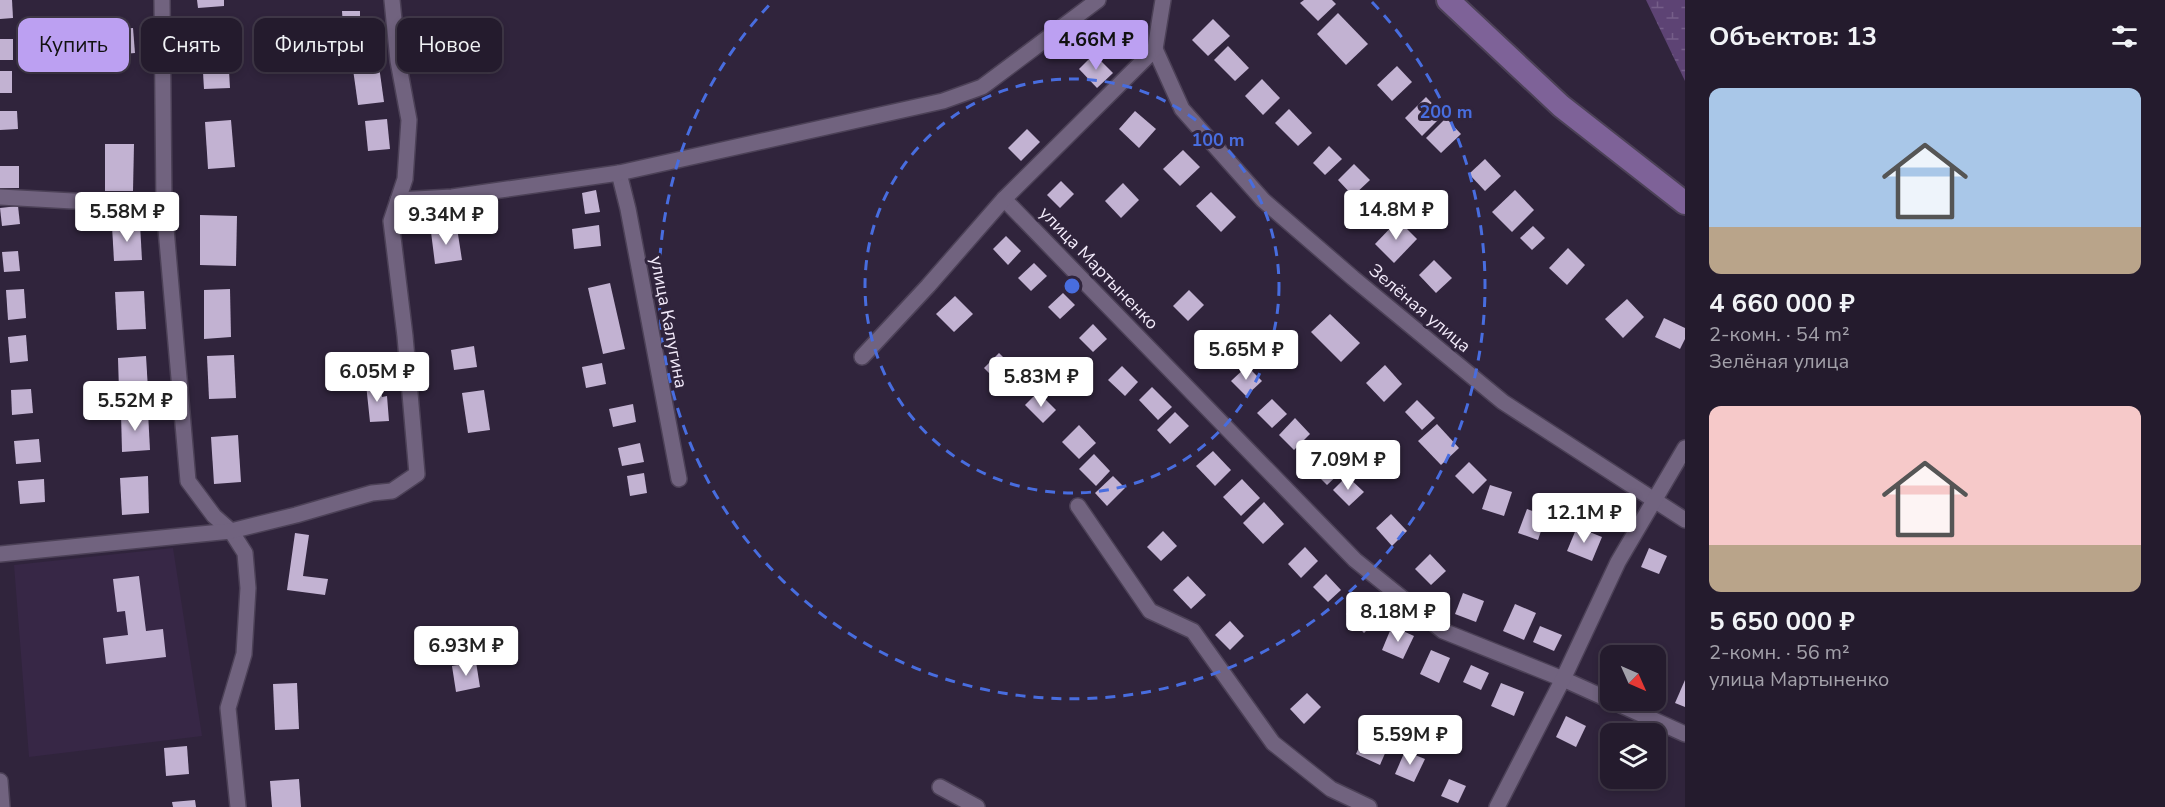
<!DOCTYPE html>
<html lang="ru">
<meta charset="utf-8">
<style>
body{margin:0;font-family:"Nunito Sans",sans-serif;background:#302839;color:#f1f3f6;height:100vh;display:flex;flex-direction:column;font-size:22px;white-space:nowrap}
*{box-sizing:border-box;margin:0}
p{font-size:20px;color:#a3a1aa}
.icon{flex:none;width:33px;height:33px;fill:none;stroke:currentColor;stroke-width:2;stroke-linecap:round;stroke-linejoin:round}
.map{position:relative;flex:1;overflow:hidden}
.side{display:flex;flex-direction:column;background:#241b2d;width:480px}
.side>*{flex:none}
.guide{position:absolute;left:18px;top:18px;width:570px;height:54px;display:flex;gap:12px}
.needle{width:39px;rotate:135deg}
.buttons{position:absolute;left:1600px;top:645px;display:grid;gap:12px}
.buttons a{display:grid;place-items:center;width:66px;height:66px;border-radius:12px;background:#241b2d;box-shadow:0 3px 9px #0003,0 0 0 2px #413949;font-size:30px}
.price{position:absolute;translate:-50% -51px;padding:0 14px;border-radius:6px;background:#fff;color:#222;font-size:20px;line-height:39px;filter:drop-shadow(0 2px 3px #0008)}
.price::after{content:'';position:absolute;left:50%;top:36px;width:18px;height:14px;margin-left:-9px;background:inherit;clip-path:polygon(0 0,100% 0,50% 100%)}
.price.selected{background:#bca0f2;color:#111}
ul{padding:0;list-style:none}
li{display:grid;align-content:center;gap:12px;height:318px;padding:0 24px}
li span{display:grid;place-items:center;height:186px;border-radius:12px;color:#555}
li>.icon{margin-inline-start:auto}
span .icon{width:108px;height:108px;fill:#fffc;stroke-width:1}
li b{font-size:26px}
h2{display:flex;justify-content:space-between;align-items:center;height:72px;padding:0 24px;font-size:26px}
.pill{padding:0 21px;border-radius:12px;background:#241b2d;box-shadow:0 3px 9px #0003,0 0 0 2px #413949;font-size:21px;line-height:54px}
.pill.selected{background:#bca0f2;color:#111}
main{display:flex;flex:1;min-height:0}
.map>svg:first-child{display:block}
.built{fill:#372746}
.wetland{fill:url(#wetland-marsh)}
.building{fill:#c2b2d2}
.lines{fill:none;stroke-linecap:round;stroke-linejoin:round}
.minor-casing{stroke:#4c4157;stroke-width:18}
.secondary-casing{stroke:#4c4157;stroke-width:26}
.minor{stroke:#71637f;stroke-width:15}
.secondary{stroke:#7e6298;stroke-width:22}
.ring{fill:none;stroke:#486ddf;stroke-width:3;stroke-dasharray:10 8}
.labels{text-anchor:middle;stroke-width:6;stroke-linejoin:round;paint-order:stroke}
.street-label{font-size:18px;fill:#f2eafa;stroke:#30243c}
.centre{fill:#486ddf;stroke:#30243c;stroke-width:3}
.ring-label{font-size:18px;text-anchor:middle;font-weight:bold;fill:#486ddf;stroke:#30243c;stroke-width:6;stroke-linejoin:round;paint-order:stroke}
</style>
<main>
<div class="map">
<svg width="1685" height="807" viewBox="0 0 1685 807">
<defs>
<pattern id="wetland-marsh" width="20" height="14" patternUnits="userSpaceOnUse" patternTransform="scale(1.5)"><rect width="20" height="14" fill="#5d4374"/><path d="M1 5h8M5 5V1M11 12h8M15 12V8" fill="none" stroke="#755e89"/></pattern>
</defs>
<rect width="100%" height="100%" fill="#30243c"/>
<polygon class="built" points="173,548 202,736 29,757 14,565"/>
<polygon class="wetland" points="1646,0 1685,0 1685,81"/>
<g class="building">
<polygon points="0,0 12,0 13,18 0,19"/>
<polygon points="197,0 224,0 224,6 198,8"/>
<polygon points="1304,0 1332,0 1336,4 1318,21 1300,3"/>
<polygon points="342,11 360,11 360,27 343,28"/>
<polygon points="1338,13 1368,44 1346,65 1317,34"/>
<polygon points="1213,19 1230,36 1208,56 1192,40"/>
<polygon points="133,28 135,53 111,55 109,30"/>
<polygon points="227,37 230,88 204,89 201,39"/>
<rect x="0" y="39" width="13" height="21"/>
<polygon points="1228,46 1249,68 1235,81 1214,60"/>
<polygon points="1094,54 1113,73 1097,88 1079,69"/>
<polygon points="378,59 384,102 358,105 352,62"/>
<polygon points="1397,66 1412,82 1392,101 1377,85"/>
<rect x="0" y="71" width="12" height="22"/>
<polygon points="1262,79 1280,98 1263,115 1245,96"/>
<polygon points="1426,97 1443,115 1422,136 1405,118"/>
<polygon points="1289,109 1312,133 1298,146 1275,123"/>
<polygon points="0,111 17,111 18,129 0,130"/>
<polygon points="1135,111 1156,129 1139,148 1119,129"/>
<polygon points="1446,118 1461,134 1441,153 1426,138"/>
<polygon points="387,119 390,149 368,151 365,121"/>
<polygon points="231,120 235,167 208,169 205,122"/>
<polygon points="1027,129 1040,142 1021,161 1008,148"/>
<polygon points="105,144 134,144 133,191 105,191"/>
<polygon points="1329,146 1342,159 1325,175 1313,163"/>
<polygon points="1183,150 1200,167 1180,186 1163,169"/>
<polygon points="1485,159 1501,176 1485,191 1469,174"/>
<polygon points="1354,164 1370,180 1353,196 1338,180"/>
<rect x="0" y="166" width="19" height="22"/>
<polygon points="1061,181 1074,194 1060,208 1047,195"/>
<polygon points="1123,183 1139,200 1121,218 1105,201"/>
<polygon points="596,190 600,212 585,214 582,193"/>
<polygon points="1515,190 1534,210 1512,232 1492,212"/>
<polygon points="1211,192 1236,217 1221,232 1196,206"/>
<polygon points="1372,193 1388,209 1370,227 1354,210"/>
<polygon points="18,206 20,224 2,226 0,208"/>
<polygon points="200,215 237,216 236,266 200,265"/>
<polygon points="1398,220 1417,239 1394,263 1375,244"/>
<polygon points="140,224 142,260 114,261 112,226"/>
<polygon points="599,225 601,246 574,249 572,229"/>
<polygon points="1533,226 1545,238 1532,250 1520,238"/>
<polygon points="457,228 462,260 435,264 431,232"/>
<polygon points="1006,236 1021,251 1008,265 993,249"/>
<polygon points="1568,248 1585,265 1567,285 1549,268"/>
<polygon points="18,251 20,271 4,272 2,252"/>
<polygon points="1434,260 1452,278 1436,293 1419,275"/>
<polygon points="1034,263 1047,276 1031,291 1018,278"/>
<polygon points="610,283 625,349 603,354 588,288"/>
<polygon points="24,289 26,318 8,320 6,290"/>
<polygon points="230,289 231,337 204,339 204,290"/>
<polygon points="1189,290 1204,305 1188,321 1173,306"/>
<polygon points="144,291 146,329 117,330 115,292"/>
<polygon points="1063,293 1075,305 1060,319 1048,307"/>
<polygon points="955,296 973,314 954,332 936,314"/>
<polygon points="1627,299 1644,317 1623,338 1605,319"/>
<polygon points="1330,314 1360,343 1341,362 1311,332"/>
<polygon points="1664,318 1685,328 1685,339 1680,349 1655,337"/>
<polygon points="1093,324 1107,339 1093,352 1079,338"/>
<polygon points="26,335 28,361 10,363 8,337"/>
<polygon points="1216,339 1230,352 1214,368 1201,354"/>
<polygon points="474,346 477,367 454,370 451,350"/>
<polygon points="999,353 1017,371 1002,386 984,368"/>
<polygon points="234,355 236,398 209,399 207,356"/>
<polygon points="146,356 148,389 119,391 118,358"/>
<polygon points="602,363 606,384 586,388 582,367"/>
<polygon points="1385,365 1402,384 1384,402 1366,383"/>
<polygon points="1122,366 1138,382 1125,396 1108,380"/>
<polygon points="1247,366 1262,381 1246,396 1231,381"/>
<polygon points="380,382 382,397 387,396 389,421 370,422 366,384"/>
<polygon points="1152,387 1172,407 1158,420 1139,400"/>
<polygon points="31,389 33,413 12,415 11,390"/>
<polygon points="484,390 490,430 468,433 462,393"/>
<polygon points="1038,392 1056,410 1043,423 1025,405"/>
<polygon points="1272,399 1287,414 1272,428 1257,413"/>
<polygon points="1417,400 1435,418 1422,430 1405,412"/>
<polygon points="633,404 636,422 613,427 609,409"/>
<polygon points="148,412 150,450 122,452 121,413"/>
<polygon points="1175,412 1189,426 1170,444 1157,430"/>
<polygon points="1295,418 1310,434 1294,450 1279,435"/>
<polygon points="1437,424 1459,448 1441,465 1418,441"/>
<polygon points="1079,425 1096,443 1079,459 1062,442"/>
<polygon points="238,435 241,482 214,484 211,437"/>
<polygon points="39,439 41,462 16,464 14,441"/>
<polygon points="640,443 644,462 622,466 618,448"/>
<polygon points="1213,451 1231,470 1215,486 1196,466"/>
<polygon points="1326,453 1343,470 1327,485 1310,468"/>
<polygon points="1094,454 1110,471 1096,486 1079,469"/>
<polygon points="1469,462 1487,480 1473,494 1455,476"/>
<polygon points="644,473 647,493 630,496 627,476"/>
<polygon points="148,476 149,513 122,515 120,478"/>
<polygon points="1113,476 1125,488 1107,506 1095,493"/>
<polygon points="1347,476 1364,492 1349,506 1333,490"/>
<polygon points="44,479 45,502 20,504 18,481"/>
<polygon points="1242,479 1260,498 1241,516 1223,497"/>
<polygon points="1490,485 1512,492 1504,516 1482,509"/>
<polygon points="1264,502 1284,524 1263,544 1243,523"/>
<polygon points="1527,509 1546,516 1538,540 1518,533"/>
<polygon points="1391,514 1407,531 1392,546 1376,528"/>
<polygon points="1577,527 1602,537 1592,561 1567,551"/>
<polygon points="1163,531 1177,546 1161,561 1147,547"/>
<polygon points="295,533 309,535 303,576 328,579 325,595 287,590"/>
<polygon points="1305,547 1318,561 1301,578 1288,564"/>
<polygon points="1649,548 1667,556 1659,574 1641,567"/>
<polygon points="1430,554 1446,571 1431,585 1415,569"/>
<polygon points="1326,574 1341,590 1328,602 1313,587"/>
<polygon points="139,576 146,631 163,629 166,657 106,664 103,638 128,635 125,611 117,612 113,579"/>
<polygon points="1188,576 1206,595 1191,609 1173,590"/>
<polygon points="1463,593 1484,601 1476,622 1455,614"/>
<polygon points="1358,602 1376,621 1364,633 1346,614"/>
<polygon points="1515,604 1536,613 1524,640 1503,631"/>
<polygon points="1230,621 1244,636 1230,650 1215,635"/>
<polygon points="1392,626 1414,636 1403,659 1382,650"/>
<polygon points="1540,626 1562,635 1554,651 1533,642"/>
<polygon points="1431,650 1450,658 1439,683 1420,674"/>
<polygon points="1611,651 1611,680 1600,675"/>
<polygon points="476,662 480,687 456,692 452,666"/>
<polygon points="1471,665 1489,673 1481,690 1463,682"/>
<polygon points="1685,680 1685,707 1675,703"/>
<polygon points="297,683 299,729 275,730 273,684"/>
<polygon points="1501,683 1524,692 1514,716 1491,706"/>
<polygon points="1307,693 1321,707 1304,724 1290,709"/>
<polygon points="1566,716 1586,726 1576,747 1556,737"/>
<polygon points="1365,734 1389,744 1380,765 1356,754"/>
<polygon points="187,746 189,774 166,776 164,748"/>
<polygon points="1405,751 1425,759 1414,782 1395,774"/>
<polygon points="299,779 301,807 272,807 270,781"/>
<polygon points="1449,779 1466,786 1458,803 1441,796"/>
<polygon points="195,800 196,807 173,807 172,802"/>
</g>
<g class="lines">
<defs>
<g id="minor">
<polyline points="162,0 164,206 188,481 214,516 231,531 245,553 248,588 244,654 228,708 238,807"/>
<polyline points="1155,49 1182,109 1263,200 1353,278 1503,402 1685,520"/>
<polyline points="619,173 628,209 679,479"/>
<polyline points="0,197 164,206"/>
<polyline points="1004,199 1355,560 1443,631 1563,679 1685,734"/>
<polyline points="398,200 452,197 619,173 943,101 982,87 1098,0"/>
<polyline points="862,357 928,286 1004,199 1155,49 1163,0"/>
<polyline points="1078,506 1150,611 1193,631 1273,743 1331,789 1369,807"/>
<polyline points="0,554 231,531 296,515 372,493 392,491 417,474 405,336 391,221 405,179 409,120 398,61 392,0"/>
<polyline points="0,781 2,807"/>
<polyline points="940,787 977,807"/>
<polyline points="1497,807 1563,679 1618,562 1685,448"/>
</g>
<polyline id="secondary" points="1448,0 1561,106 1685,203"/>
</defs>
<use href="#minor" class="minor-casing"/>
<use href="#secondary" class="secondary-casing"/>
<use href="#minor" class="minor"/>
<use href="#secondary" class="secondary"/>
</g>
<g class="ring">
<circle cx="1072" cy="286" r="207"/>
<path d="M1372 2A413 413 0 1 1 772 2"/>
</g>
<g class="labels">
<g class="street-label">
<text transform="translate(1099 268) rotate(46)" y="6">улица Мартыненко</text>
<text transform="translate(1420 308) rotate(40)" y="6">Зелёная улица</text>
<text transform="translate(669 322) rotate(79)" y="6">улица Калугина</text>
</g>
</g>
<circle cx="1072" cy="286" r="9" class="centre"/>
<g class="ring-label">
<text x="1446" y="118">200 m</text>
<text x="1218" y="146">100 m</text>
</g>
</svg>
<div class="buttons">
<a><svg class="needle" viewBox="-14 -14 28 28"><path d="M0-13l5 13h-10z" fill="#e53935"/><path d="M0 13l5-13h-10z" fill="#a3a1aa"/></svg></a>
<a><svg class="icon" aria-label="layers" viewBox="0 0 24 24"><path d="M12 4l9 5-9 5-9-5zM3 14l9 5 9-5"/></svg></a>
</div>
<b class="price selected" style="left:1096px;top:71px">4.66M ₽</b>
<b class="price" style="left:1396px;top:241px">14.8M ₽</b>
<b class="price" style="left:127px;top:243px">5.58M ₽</b>
<b class="price" style="left:446px;top:246px">9.34M ₽</b>
<b class="price" style="left:1246px;top:381px">5.65M ₽</b>
<b class="price" style="left:377px;top:403px">6.05M ₽</b>
<b class="price" style="left:1041px;top:408px">5.83M ₽</b>
<b class="price" style="left:135px;top:432px">5.52M ₽</b>
<b class="price" style="left:1348px;top:491px">7.09M ₽</b>
<b class="price" style="left:1584px;top:544px">12.1M ₽</b>
<b class="price" style="left:1398px;top:643px">8.18M ₽</b>
<b class="price" style="left:466px;top:677px">6.93M ₽</b>
<b class="price" style="left:1410px;top:766px">5.59M ₽</b>
<div class="guide">
<a class="pill selected">Купить</a>
<a class="pill">Снять</a>
<a class="pill">Фильтры</a>
<a class="pill">Новое</a>
</div>
</div>
<section class="side">
<h2>Объектов: 13<svg class="icon" aria-label="filters" viewBox="0 0 24 24"><path d="M4 7h16M4 17h16"/><circle cx="9" cy="7" r="2"/><circle cx="15" cy="17" r="2"/></svg></h2>
<ul>
<li><span style="background:linear-gradient(#a9c7e8 75%,#b9a48a 0)"><svg class="icon" aria-label="home" viewBox="0 0 24 24"><path d="M3 11l9-7 9 7M6 9v11h12V9"/></svg></span><div><b>4 660 000 ₽</b><p>2-комн. · 54 m²</p><p>Зелёная улица</p></div></li>
<li><span style="background:linear-gradient(#f6c9c9 75%,#b9a48a 0)"><svg class="icon" aria-label="home" viewBox="0 0 24 24"><path d="M3 11l9-7 9 7M6 9v11h12V9"/></svg></span><div><b>5 650 000 ₽</b><p>2-комн. · 56 m²</p><p>улица Мартыненко</p></div></li>
</ul>
</section>
</main>
